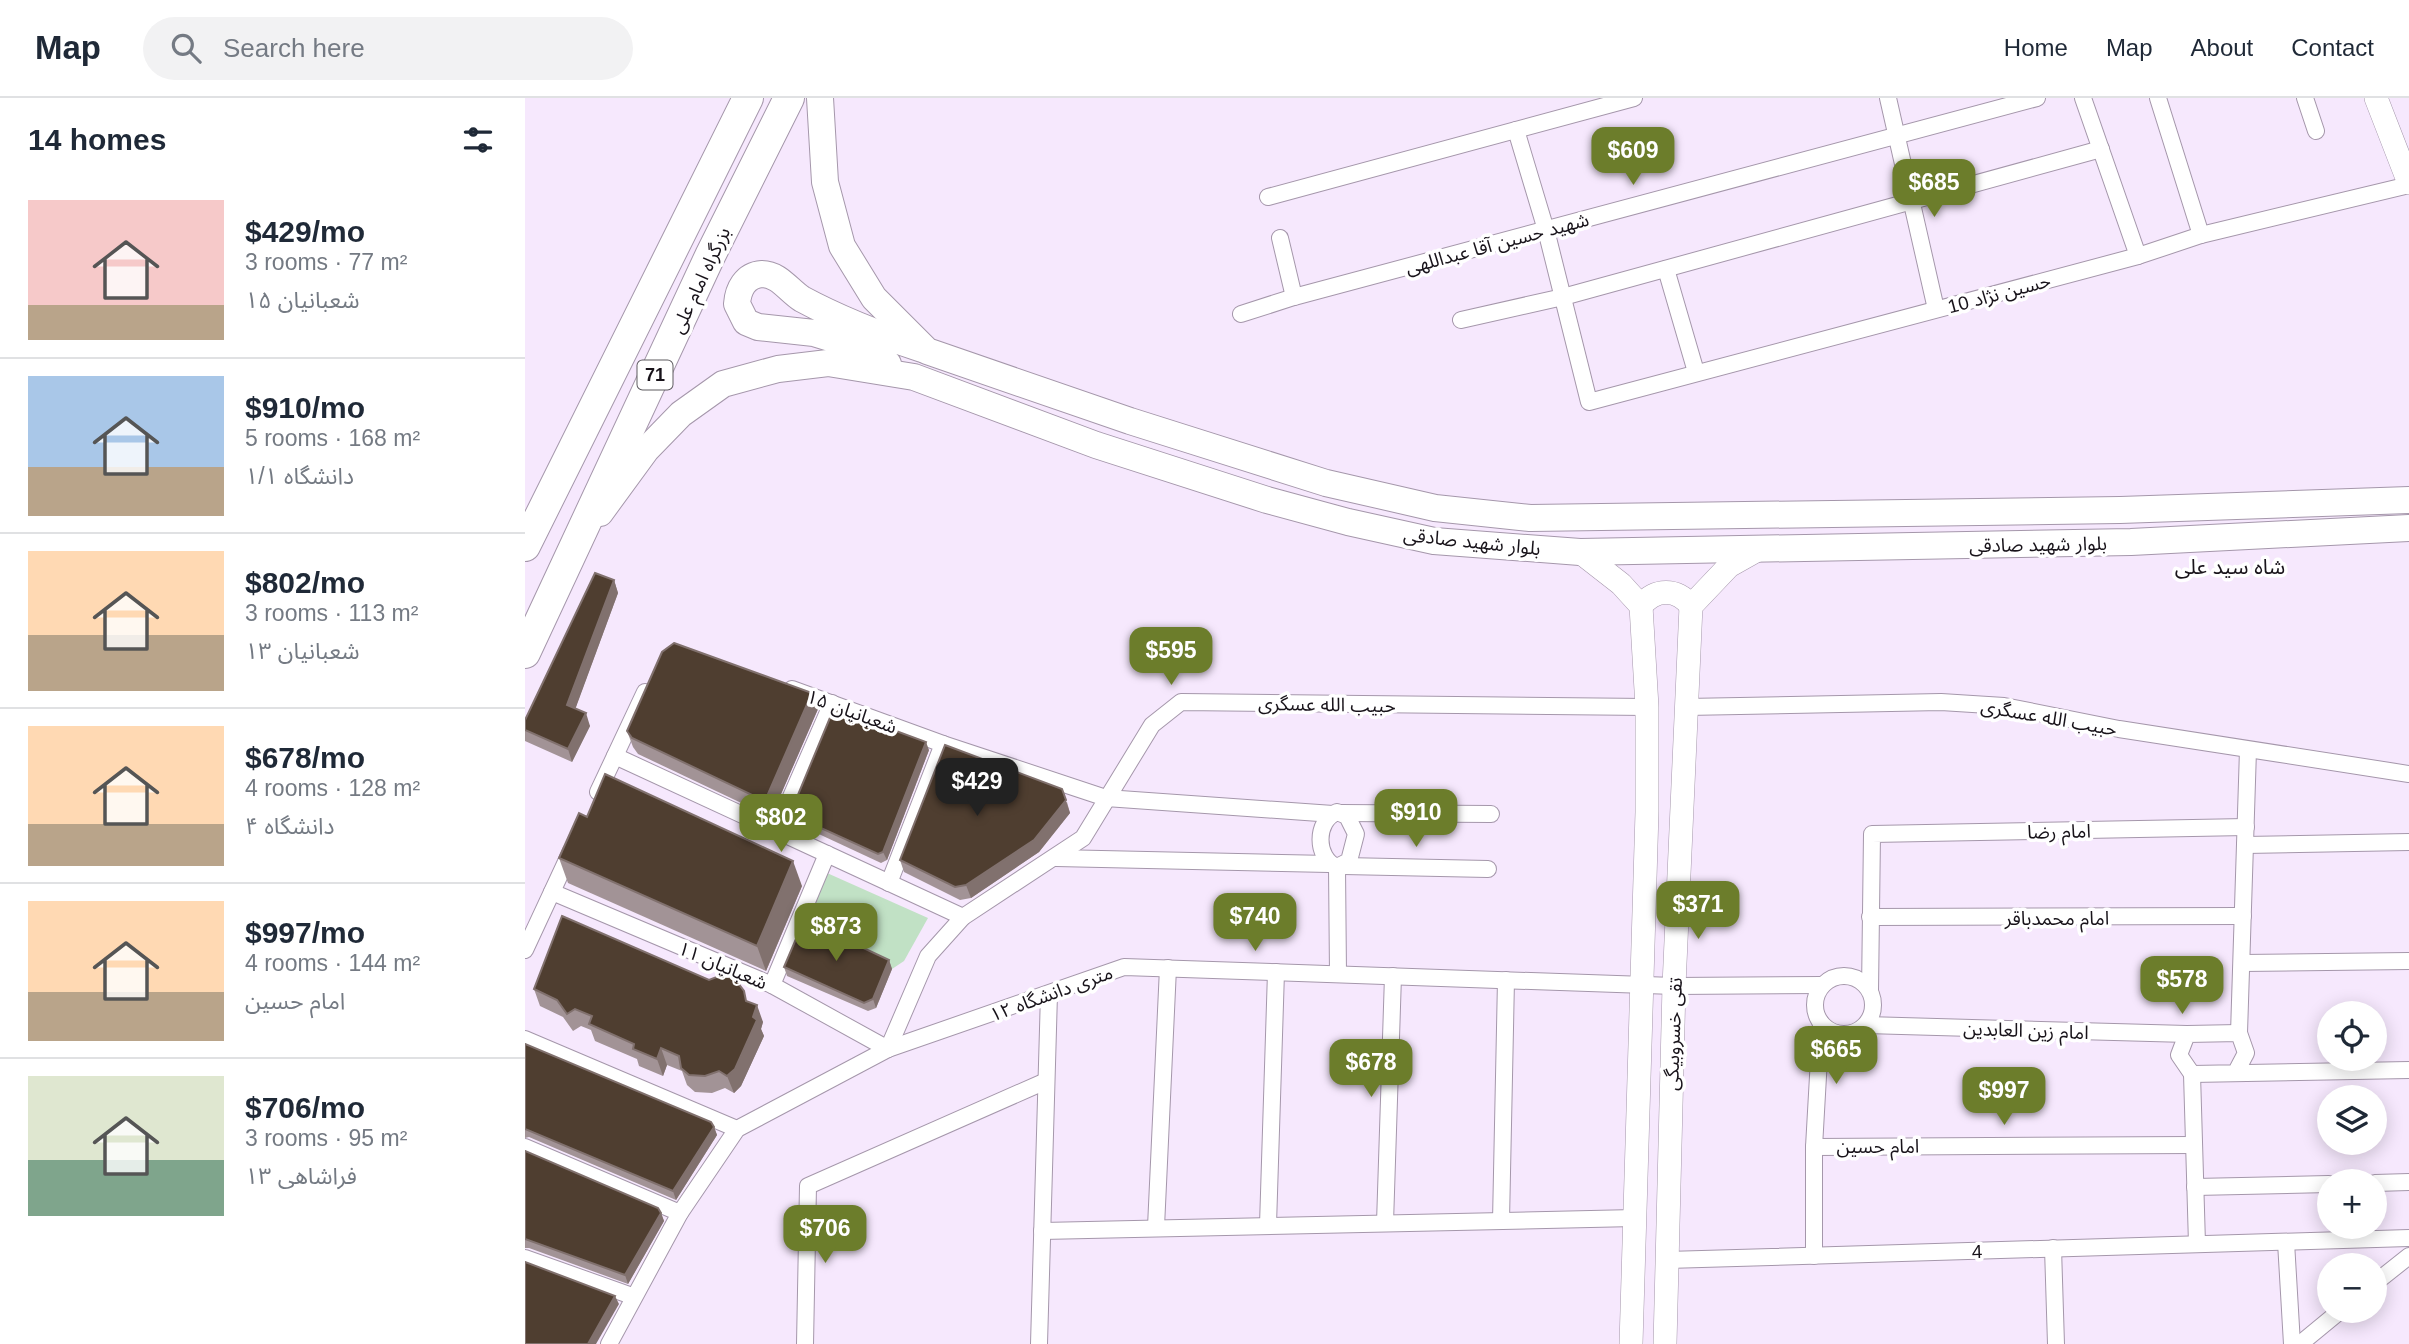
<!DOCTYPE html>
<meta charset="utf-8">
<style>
body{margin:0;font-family:Arial,"Noto Sans Arabic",sans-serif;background:#f2f2f3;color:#1f2937;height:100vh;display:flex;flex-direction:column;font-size:26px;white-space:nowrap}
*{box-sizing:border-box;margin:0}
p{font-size:23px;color:#747a83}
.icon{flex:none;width:38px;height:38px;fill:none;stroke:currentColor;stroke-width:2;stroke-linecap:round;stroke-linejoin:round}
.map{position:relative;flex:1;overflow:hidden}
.drawer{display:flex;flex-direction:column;background:#fff;width:525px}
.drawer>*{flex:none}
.fabs{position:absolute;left:1792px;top:903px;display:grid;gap:14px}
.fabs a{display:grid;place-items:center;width:70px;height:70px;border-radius:50%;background:#fff;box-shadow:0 4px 18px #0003;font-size:35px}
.price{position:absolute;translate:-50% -60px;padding:0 16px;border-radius:14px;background:#6c7d2b;color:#fff;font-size:23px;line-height:46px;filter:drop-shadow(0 2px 4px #0008)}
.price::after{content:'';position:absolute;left:50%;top:42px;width:21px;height:16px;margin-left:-10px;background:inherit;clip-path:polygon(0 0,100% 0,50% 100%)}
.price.active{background:#222;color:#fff}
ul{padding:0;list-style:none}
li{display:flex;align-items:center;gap:21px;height:175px;padding:0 28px}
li+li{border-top:2px solid #e0e1e3}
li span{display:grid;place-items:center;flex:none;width:196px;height:140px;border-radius:0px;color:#555}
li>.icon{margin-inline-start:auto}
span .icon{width:84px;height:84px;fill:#fffc;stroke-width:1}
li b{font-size:30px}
h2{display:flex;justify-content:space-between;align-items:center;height:84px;padding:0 28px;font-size:30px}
header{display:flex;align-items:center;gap:42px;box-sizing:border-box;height:98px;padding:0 35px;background:#fff;border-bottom:2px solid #e0e1e3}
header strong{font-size:33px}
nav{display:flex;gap:38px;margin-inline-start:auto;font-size:24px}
.search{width:490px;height:63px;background:#f2f2f3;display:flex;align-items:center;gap:18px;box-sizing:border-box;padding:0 24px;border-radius:38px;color:#747a83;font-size:26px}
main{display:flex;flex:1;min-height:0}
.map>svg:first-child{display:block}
.green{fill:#c1e1c5}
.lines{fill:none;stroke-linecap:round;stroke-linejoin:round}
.street-casing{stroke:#a597ab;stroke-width:18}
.secondary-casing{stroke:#a597ab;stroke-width:24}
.primary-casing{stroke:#a597ab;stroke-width:28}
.highway-casing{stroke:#a597ab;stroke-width:32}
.street{stroke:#fff;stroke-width:16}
.secondary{stroke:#fff;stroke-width:23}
.primary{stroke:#fff;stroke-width:26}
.highway{stroke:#fff;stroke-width:30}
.wall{fill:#a29396}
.shaded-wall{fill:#81716e}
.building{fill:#4f3e30;stroke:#81716e;stroke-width:2}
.labels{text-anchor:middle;stroke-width:7;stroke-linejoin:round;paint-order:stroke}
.shield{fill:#fff;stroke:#5d5a5f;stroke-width:2}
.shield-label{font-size:18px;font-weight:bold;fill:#18131a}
.street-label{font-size:19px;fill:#18131a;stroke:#fff}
.neighbourhood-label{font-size:21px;fill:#18131a;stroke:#fff}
</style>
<header>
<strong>Map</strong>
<div class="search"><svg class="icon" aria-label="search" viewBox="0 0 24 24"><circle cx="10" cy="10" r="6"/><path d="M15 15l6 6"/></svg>Search here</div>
<nav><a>Home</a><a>Map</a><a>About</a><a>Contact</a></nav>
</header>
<main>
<section class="drawer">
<h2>14 homes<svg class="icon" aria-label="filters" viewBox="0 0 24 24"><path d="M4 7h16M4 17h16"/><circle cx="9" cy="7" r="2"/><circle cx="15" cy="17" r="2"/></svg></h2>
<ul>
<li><span style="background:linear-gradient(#f6c9c9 75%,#b9a48a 0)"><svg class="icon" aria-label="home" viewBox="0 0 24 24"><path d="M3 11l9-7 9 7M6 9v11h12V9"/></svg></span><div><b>$429/mo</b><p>3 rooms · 77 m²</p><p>شعبانیان ۱۵</p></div></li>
<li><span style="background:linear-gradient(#a9c7e8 65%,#b9a48a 0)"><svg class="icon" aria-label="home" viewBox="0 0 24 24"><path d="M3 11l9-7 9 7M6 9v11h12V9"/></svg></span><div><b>$910/mo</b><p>5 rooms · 168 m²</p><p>دانشگاه ۱/۱</p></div></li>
<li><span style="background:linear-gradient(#ffd9b3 60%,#b9a48a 0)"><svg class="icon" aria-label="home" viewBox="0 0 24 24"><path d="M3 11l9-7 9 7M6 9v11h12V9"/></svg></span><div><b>$802/mo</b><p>3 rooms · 113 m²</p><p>شعبانیان ۱۳</p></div></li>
<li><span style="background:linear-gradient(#ffd9b3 70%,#b9a48a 0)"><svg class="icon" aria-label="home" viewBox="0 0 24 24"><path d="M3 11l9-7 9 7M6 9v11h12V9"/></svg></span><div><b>$678/mo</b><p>4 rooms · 128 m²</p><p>دانشگاه ۴</p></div></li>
<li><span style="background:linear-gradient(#ffd9b3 65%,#b9a48a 0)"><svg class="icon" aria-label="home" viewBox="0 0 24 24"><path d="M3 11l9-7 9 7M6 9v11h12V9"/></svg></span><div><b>$997/mo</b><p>4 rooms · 144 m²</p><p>امام حسین</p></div></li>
<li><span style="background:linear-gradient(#dfe7d0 60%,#7fa58c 0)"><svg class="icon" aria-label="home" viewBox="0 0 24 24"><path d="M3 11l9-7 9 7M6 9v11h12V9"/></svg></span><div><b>$706/mo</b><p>3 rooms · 95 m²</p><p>فراشاهی ۱۳</p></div></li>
</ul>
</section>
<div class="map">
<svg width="1884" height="1246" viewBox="0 0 1884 1246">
<rect width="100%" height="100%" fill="#f6e8fd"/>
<polygon class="green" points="302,775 403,820 379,863 367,871 280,830"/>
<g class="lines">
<defs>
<g id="street">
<polyline points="1363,0 1411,211"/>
<polyline points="1558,0 1613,158"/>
<polyline points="1633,0 1676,137"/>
<polyline points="1780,0 1791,33"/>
<polyline points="991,32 1021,132 1064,304 1613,158 1676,137 1884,87"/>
<polyline points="743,99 1109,0"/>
<polyline points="755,140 769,199"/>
<polyline points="1141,171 1171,274"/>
<polyline points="716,216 769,199 1512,0"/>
<polyline points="936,222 1038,199 1576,51"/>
<polyline points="267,591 418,646 581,700 808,716"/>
<polyline points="1161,609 1416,604 1479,608 1594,631 1884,676"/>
<polyline points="90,658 438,819"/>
<polyline points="73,694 120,594"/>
<path d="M812,714L822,718L831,736L824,763L812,769C790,760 790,723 812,714Z"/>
<polyline points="816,715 966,716"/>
<polyline points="251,733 307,605"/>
<polyline points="1720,747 1884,744"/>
<polyline points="531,760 804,766"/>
<polyline points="819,768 963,771"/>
<polyline points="812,769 813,876"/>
<polyline points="364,785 418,646"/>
<polyline points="27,794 247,887 363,951"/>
<polyline points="1345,819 1718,818"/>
<polyline points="0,852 46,753"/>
<polyline points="1717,865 1884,863"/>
<circle cx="1319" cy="907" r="29"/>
<polyline points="247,887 302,756"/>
<polyline points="1345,893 1347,736 1721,729"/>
<polyline points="1341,927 1662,936"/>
<polyline points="1714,935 1723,652"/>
<polyline points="0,941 212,1031"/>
<polyline points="363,951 403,858 438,819 558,740 627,627 656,604 1122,609"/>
<polyline points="1711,974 1721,955 1714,935 1662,936 1654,957 1667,976 1884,972"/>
<polyline points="1667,976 1672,1146"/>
<polyline points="0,1049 155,1115"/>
<polyline points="1289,1049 1669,1047"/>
<polyline points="1850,1085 1884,1084"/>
<polyline points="1670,1089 1804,1086"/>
<polyline points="976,1123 981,882"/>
<polyline points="860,1125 868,878"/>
<polyline points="743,1127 751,874"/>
<polyline points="631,1129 643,870"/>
<polyline points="517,1133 1110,1120"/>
<polyline points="1761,1144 1767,1246"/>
<polyline points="1528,1150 1531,1246"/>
<polyline points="1289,1158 1289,1049 1296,925"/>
<polyline points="0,1160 107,1198"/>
<polyline points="1142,1162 1884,1140"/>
<polyline points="1850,1185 1884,1158"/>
<polyline points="84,1246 155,1115 212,1031 363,951 599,869 1149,888 1297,887"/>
<polyline points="280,1246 283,1088 521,983"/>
<polyline points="514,1246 524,896"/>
<polyline points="1775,1246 1815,1213"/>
</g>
<g id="secondary">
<polyline points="1851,0 1884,85"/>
<polyline points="1055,454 1096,486 1116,508 1122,609 1122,714 1106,1246"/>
<path d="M1116,508C1130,490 1152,490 1166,508"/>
<polyline points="1140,1246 1149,888 1166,508 1204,468 1236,450"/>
</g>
<g id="primary">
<polyline points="295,0 300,84 317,148 349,200 402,253 605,323 801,385 910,410 1005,420 1595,412 1884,402"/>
<path d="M363,266L315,243L289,235L233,229L221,224L212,206C213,192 220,177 237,176C254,176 264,193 277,201C316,222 355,237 397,251"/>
<polyline points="75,415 121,352 156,316 198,286 253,271 303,265 389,279 571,347 742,402 823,424 909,443 1055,454 1606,444 1884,430"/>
</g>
<g id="highway">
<polyline points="0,448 223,0"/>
<polyline points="0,555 185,158 264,0"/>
</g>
</defs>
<use href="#street" class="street-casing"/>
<use href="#secondary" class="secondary-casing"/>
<use href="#primary" class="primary-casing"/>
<use href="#highway" class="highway-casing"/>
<use href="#street" class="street"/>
<use href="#secondary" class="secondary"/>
<use href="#primary" class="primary"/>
<use href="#highway" class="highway"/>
</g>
<g class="wall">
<polygon points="89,482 93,495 50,611 65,628 47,664 0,643 0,622"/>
<polygon points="287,595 293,611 246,719 113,656 108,649 102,633"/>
<polygon points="404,652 362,762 356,765 268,724 265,716"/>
<polygon points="542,704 545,715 514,754 446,800 435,802 379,774 375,762"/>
<polygon points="62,719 277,788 241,873 43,785 34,760"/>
<polygon points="364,862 367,871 351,910 343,913 262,878 259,869"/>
<polygon points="9,891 223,903 238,924 236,931 239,938 216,988 209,995 200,990 187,995 170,994 162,987 157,973 142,967 138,978 114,968 112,961 70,943 66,932 56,928 48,933 38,919 15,908"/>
<polygon points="0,946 189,1029 192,1037 151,1102 4,1039 0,1040"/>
<polygon points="0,1053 136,1115 139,1123 103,1186 4,1150 0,1150"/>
</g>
<g class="shaded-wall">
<polygon points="89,482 93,495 47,620 42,607"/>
<polygon points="287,595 293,611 246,719 240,703"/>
<polygon points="61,615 65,628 47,664 43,651"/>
<polygon points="401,644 404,652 362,762 358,754"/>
<polygon points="537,691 545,715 514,754 446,800 441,787"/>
<polygon points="268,763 277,788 241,873 232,848"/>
<polygon points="364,862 367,871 351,910 348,901"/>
<polygon points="232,907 238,924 236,931 239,938 216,988 209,995 202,978"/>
<polygon points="136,950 142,967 138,978 132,961"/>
<polygon points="189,1029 192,1037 151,1102 148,1093"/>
<polygon points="136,1115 139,1123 103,1186 100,1177"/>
<polygon points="90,1198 94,1206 71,1246 63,1246"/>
</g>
<g class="building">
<polygon points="70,475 89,482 42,607 61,615 43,651 0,632 0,622"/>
<polygon points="149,545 287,595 240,703 107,640 102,633 137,554"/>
<polygon points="309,610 401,644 358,754 353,756 265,716"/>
<polygon points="420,647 537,691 541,702 509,742 441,787 430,789 375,762"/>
<polygon points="80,676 268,763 232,848 34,760 54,715 62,719"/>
<polygon points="37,818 184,882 197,877 210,881 219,893 221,903 232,907 228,919 232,922 210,971 202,978 194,973 180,978 164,977 156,970 154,958 136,950 132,961 108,951 109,946 64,926 67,918 50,911 42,916 32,902 9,891"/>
<polygon points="279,822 364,862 348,901 339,905 259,869"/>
<polygon points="0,946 186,1024 189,1029 148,1093 0,1031"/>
<polygon points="0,1053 133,1110 136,1115 100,1177 0,1141"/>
<polygon points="0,1164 90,1198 63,1246 0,1246"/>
</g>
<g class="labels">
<rect class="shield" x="112.5" y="262.5" width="35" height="29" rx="5"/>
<g class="shield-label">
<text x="130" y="283">71</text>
</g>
<g class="street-label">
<text transform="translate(972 145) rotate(-15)" y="7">شهید حسین آقا عبداللهی</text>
<text transform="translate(175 182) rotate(-65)" y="7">بزرگراه امام علی</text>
<text transform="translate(1474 195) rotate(-15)" y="7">حسین نژاد 10</text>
<text transform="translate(947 443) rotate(6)" y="7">بلوار شهید صادقی</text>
<text transform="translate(1513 446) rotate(-1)" y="7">بلوار شهید صادقی</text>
<text transform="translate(802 606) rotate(1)" y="7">حبیب الله عسگری</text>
<text transform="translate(327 613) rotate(20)" y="7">شعبانیان ۱۵</text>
<text transform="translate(1524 619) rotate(10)" y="7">حبیب الله عسگری</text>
<text transform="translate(1534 733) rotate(-1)" y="7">امام رضا</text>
<text x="1532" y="827">امام محمدباقر</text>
<text transform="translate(198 867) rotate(23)" y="7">شعبانیان ۱۱</text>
<text transform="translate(526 895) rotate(-20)" y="7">۱۲ متری دانشگاه</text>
<text transform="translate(1501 932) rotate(2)" y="7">امام زین العابدین</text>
<text transform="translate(1148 936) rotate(-88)" y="7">تقی خسروبیگی</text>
<text x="1353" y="1055">امام حسین</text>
<text transform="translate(1452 1153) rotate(-2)" y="7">4</text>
</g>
<g class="neighbourhood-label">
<text x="1705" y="476">شاه سید علی</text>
</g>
</g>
</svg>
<div class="fabs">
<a><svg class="icon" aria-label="locate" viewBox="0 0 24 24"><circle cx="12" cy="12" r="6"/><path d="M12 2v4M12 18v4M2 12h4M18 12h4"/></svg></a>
<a><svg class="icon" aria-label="layers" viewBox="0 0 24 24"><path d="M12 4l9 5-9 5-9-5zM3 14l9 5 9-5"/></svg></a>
<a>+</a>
<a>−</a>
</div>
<b class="price" style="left:1108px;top:89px">$609</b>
<b class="price" style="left:1409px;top:121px">$685</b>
<b class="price" style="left:646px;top:589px">$595</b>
<b class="price active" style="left:452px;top:720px">$429</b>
<b class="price" style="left:891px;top:751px">$910</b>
<b class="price" style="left:256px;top:756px">$802</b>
<b class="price" style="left:1173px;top:843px">$371</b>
<b class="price" style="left:730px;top:855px">$740</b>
<b class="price" style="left:311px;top:865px">$873</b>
<b class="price" style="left:1657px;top:918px">$578</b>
<b class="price" style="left:1311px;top:988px">$665</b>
<b class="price" style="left:846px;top:1001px">$678</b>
<b class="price" style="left:1479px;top:1029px">$997</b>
<b class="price" style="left:300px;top:1167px">$706</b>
</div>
</main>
